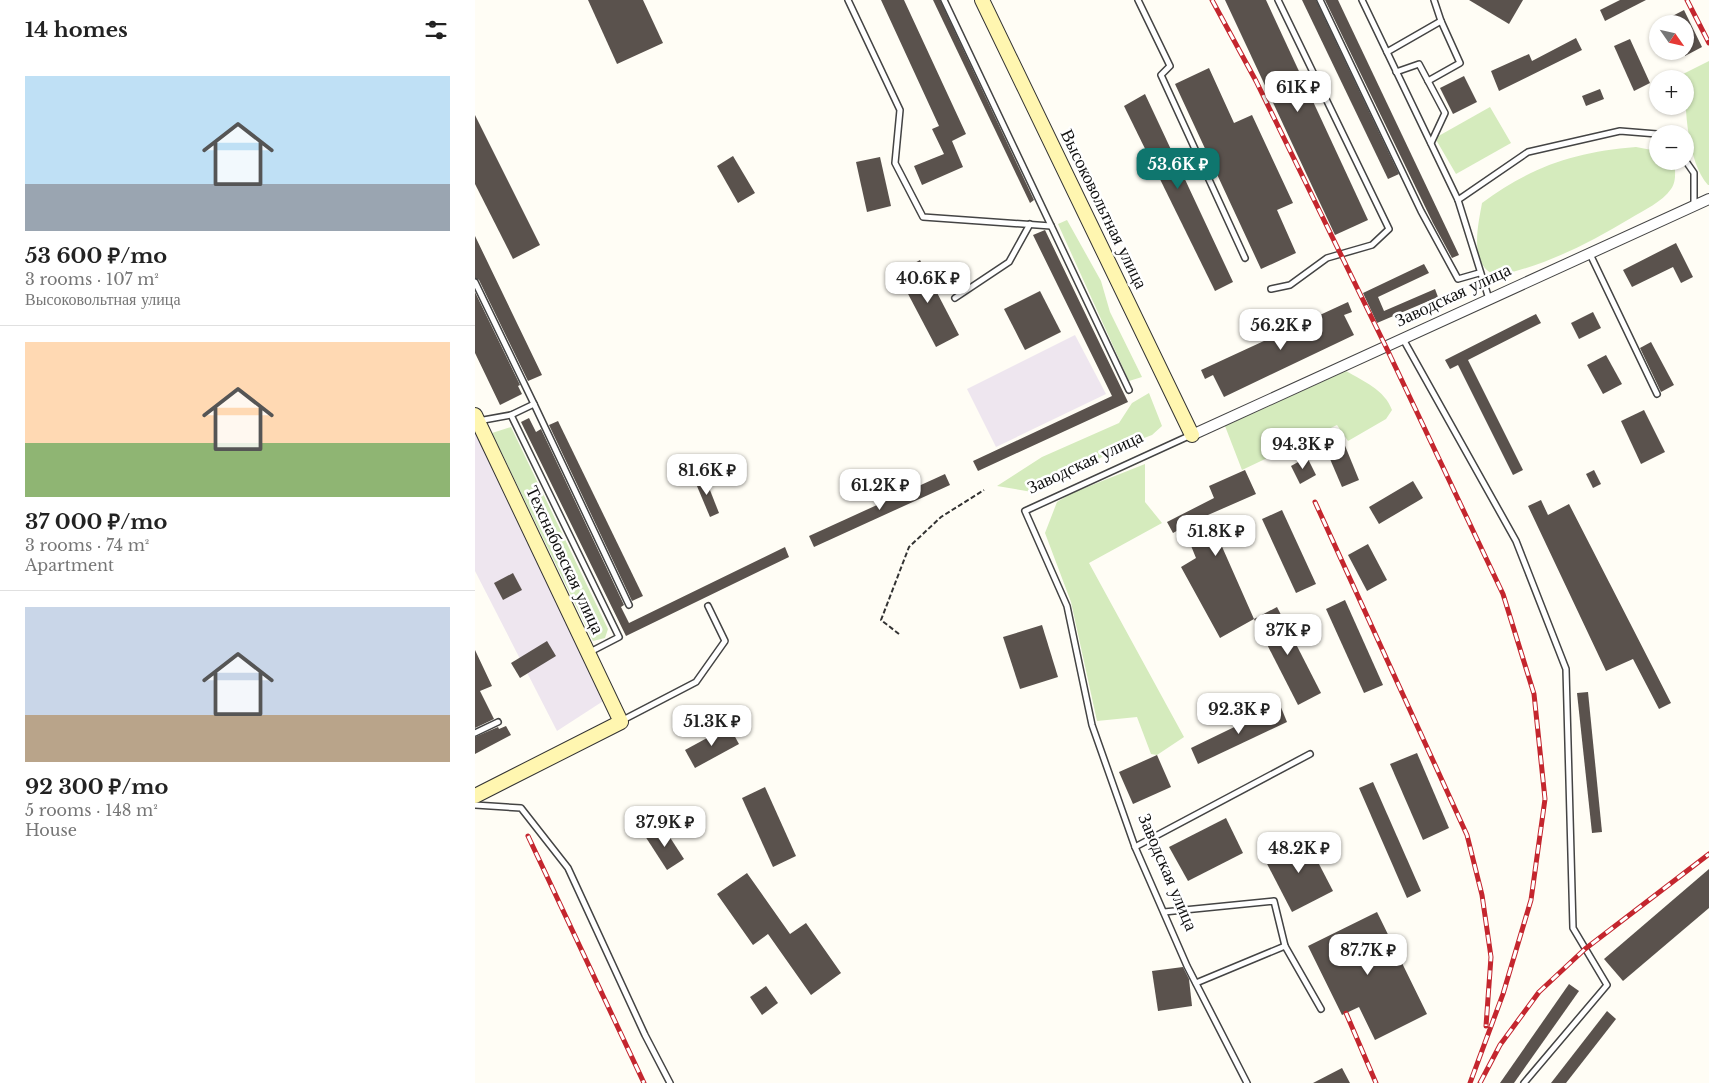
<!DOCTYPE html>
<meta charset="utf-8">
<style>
body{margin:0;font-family:"Libre Baskerville",serif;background:#f6f6f6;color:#222;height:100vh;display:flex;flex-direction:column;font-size:19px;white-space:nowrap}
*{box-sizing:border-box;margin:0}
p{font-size:16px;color:#767676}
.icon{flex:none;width:28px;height:28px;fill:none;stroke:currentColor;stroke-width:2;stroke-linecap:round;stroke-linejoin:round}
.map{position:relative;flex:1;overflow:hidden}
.panel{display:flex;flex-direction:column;background:#fff;width:475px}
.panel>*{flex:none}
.needle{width:32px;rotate:124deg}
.tools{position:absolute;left:1174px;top:15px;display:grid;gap:10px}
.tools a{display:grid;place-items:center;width:45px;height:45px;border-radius:50%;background:#fff;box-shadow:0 1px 4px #0004;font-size:25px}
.price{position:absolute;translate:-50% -42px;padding:0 11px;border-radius:10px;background:#fff;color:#222;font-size:16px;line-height:32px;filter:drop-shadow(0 1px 2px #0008)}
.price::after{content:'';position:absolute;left:50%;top:30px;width:15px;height:11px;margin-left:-8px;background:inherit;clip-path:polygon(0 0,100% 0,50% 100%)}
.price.active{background:#0f766e;color:#fff}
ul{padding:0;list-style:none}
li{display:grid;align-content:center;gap:10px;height:265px;padding:0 25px}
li+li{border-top:1px solid #e0e0e0}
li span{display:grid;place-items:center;height:155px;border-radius:0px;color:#555}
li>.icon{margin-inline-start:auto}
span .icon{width:90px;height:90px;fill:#fffc;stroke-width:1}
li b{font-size:21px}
h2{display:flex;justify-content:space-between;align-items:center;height:60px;padding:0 25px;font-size:21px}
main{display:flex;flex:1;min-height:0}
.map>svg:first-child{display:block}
.industrial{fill:#eee6ef}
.green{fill:#d5ebbd}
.building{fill:#5a524d}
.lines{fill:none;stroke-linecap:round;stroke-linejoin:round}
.lane-casing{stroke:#444;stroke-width:8}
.street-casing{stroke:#444;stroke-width:12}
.secondary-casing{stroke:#333;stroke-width:16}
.path{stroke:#333;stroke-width:2;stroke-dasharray:5 2.5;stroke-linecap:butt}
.lane{stroke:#fff;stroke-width:5}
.street{stroke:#fff;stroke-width:10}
.secondary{stroke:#fff6b0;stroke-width:14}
.rail-casing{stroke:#c4262e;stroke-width:5}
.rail{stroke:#fff;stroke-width:3;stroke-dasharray:9;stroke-linecap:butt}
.labels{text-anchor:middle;stroke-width:5;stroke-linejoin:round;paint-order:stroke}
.street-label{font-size:18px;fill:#111;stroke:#fff}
</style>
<main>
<section class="panel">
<h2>14 homes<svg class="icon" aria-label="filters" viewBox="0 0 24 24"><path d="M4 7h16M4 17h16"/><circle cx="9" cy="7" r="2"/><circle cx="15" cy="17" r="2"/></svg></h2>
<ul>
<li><span style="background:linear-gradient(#bfe0f5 70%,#9aa5b1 0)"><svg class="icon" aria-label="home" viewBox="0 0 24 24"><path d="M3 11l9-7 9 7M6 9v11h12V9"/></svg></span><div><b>53 600 ₽/mo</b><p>3 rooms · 107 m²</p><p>Высоковольтная улица</p></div></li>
<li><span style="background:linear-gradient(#ffd9b3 65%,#8fb573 0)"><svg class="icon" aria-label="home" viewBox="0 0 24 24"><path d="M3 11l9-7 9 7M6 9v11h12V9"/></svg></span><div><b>37 000 ₽/mo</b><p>3 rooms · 74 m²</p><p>Apartment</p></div></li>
<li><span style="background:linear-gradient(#c9d6e8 70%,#b9a48a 0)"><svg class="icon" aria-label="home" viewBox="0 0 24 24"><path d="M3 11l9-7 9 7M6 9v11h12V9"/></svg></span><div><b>92 300 ₽/mo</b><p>5 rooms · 148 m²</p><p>House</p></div></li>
</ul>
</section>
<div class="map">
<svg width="1234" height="1083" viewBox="0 0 1234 1083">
<rect width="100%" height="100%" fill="#fffdf5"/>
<g class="industrial">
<polygon points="600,335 631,394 521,447 492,389"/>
<polygon points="0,420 136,696 82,731 0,571"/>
</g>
<g class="green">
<path d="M1234,61V185H1233C1212,161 1210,108 1210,79H1205L1204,76Z"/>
<polygon points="1015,107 1036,143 981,174 960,138"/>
<path d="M1161,147L1182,151V161H1194L1200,167C1200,174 1201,182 1196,189C1187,202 1169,210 1156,218C1113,244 1071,265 1022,276C993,266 1003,226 1007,203C1057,166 1100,152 1161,147Z"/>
<polygon points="592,220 626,281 635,312 667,377 654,381 583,224"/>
<path d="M871,371C888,381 910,390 917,410L911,419L873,441L862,425L767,470L750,426Z"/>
<polygon points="674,393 687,426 677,435 643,448 577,485 557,492 522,486 567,457 644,423 657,403"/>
<polygon points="36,427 133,629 130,638 118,641 17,433"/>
<polygon points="670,464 670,502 687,523 614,563 709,737 682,755 676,754 662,717 622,721 596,602 570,533 582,502 597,493"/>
</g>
<g class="building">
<polygon points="113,0 168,0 188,43 142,64"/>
<polygon points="406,0 429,0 491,134 477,141 488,167 447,185 439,166 469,154 457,129 464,126"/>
<polygon points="458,0 465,0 559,200 555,203"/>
<polygon points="750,0 791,0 893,220 860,235"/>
<polygon points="827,0 841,0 924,174 913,179"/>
<polygon points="850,0 863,0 984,255 977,258 958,223"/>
<polygon points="994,0 1048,0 1034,24"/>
<polygon points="1145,0 1171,0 1130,21 1125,10"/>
<polygon points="1209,10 1227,47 1210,56 1210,24 1182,24"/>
<polygon points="1101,38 1107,50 1024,91 1016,71 1054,54 1057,61"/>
<polygon points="1155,39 1175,83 1159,91 1139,46"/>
<polygon points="734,68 759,123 777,115 818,203 802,210 821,253 786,269 700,84"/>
<polygon points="989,76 1002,102 978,114 965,88"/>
<polygon points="1125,89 1129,99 1111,106 1107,96"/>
<polygon points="670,94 758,282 740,291 649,106"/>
<polygon points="0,115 65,245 38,259 0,184"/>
<polygon points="258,156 280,193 263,203 242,166"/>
<polygon points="405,157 416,206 392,212 381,162"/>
<polygon points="570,230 653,402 503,471 498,461 637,396 558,235"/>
<polygon points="0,236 67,375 53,381 4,280 0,278"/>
<polygon points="1201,243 1218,277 1206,283 1198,267 1157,287 1148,270"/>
<polygon points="445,260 484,335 461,347 422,273"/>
<polygon points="949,264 954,273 903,297 909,311 960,289 963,297 902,323 888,293"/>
<polygon points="565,291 586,332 550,350 529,309"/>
<polygon points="0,292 45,385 43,386 47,394 25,405 0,353"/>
<polygon points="873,302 877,312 869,315 879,335 749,397 738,375 730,379 726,370"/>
<polygon points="1118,312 1126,328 1104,339 1096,323"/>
<polygon points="1061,314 1066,323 993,360 1048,470 1038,475 983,365 975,369 970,360"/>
<polygon points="1176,342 1199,385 1186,392 1165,348"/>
<polygon points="1131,355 1147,384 1128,394 1112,365"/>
<polygon points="1169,410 1190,452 1166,464 1146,421"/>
<polygon points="54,418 61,432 66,429 149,605 146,607 154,623 310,547 314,557 151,636 46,422"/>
<polygon points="83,421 168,596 157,601 74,425"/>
<polygon points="864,431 884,480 867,487 846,438"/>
<polygon points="832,457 841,475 825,484 816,466"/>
<polygon points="770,470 781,494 733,515 779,619 745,638 706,567 721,558 712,536 707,528 698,533 692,522 739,498 734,486"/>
<polygon points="1119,470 1126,484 1118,488 1111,474"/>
<polygon points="470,474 475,485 339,547 334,536"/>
<polygon points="229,475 244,513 235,517 219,479"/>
<polygon points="938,481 948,498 904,524 894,507"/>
<polygon points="1066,500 1073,515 1094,504 1196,703 1184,709 1158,659 1131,671 1053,506"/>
<polygon points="807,510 841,584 821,593 787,519"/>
<polygon points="893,544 912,580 892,591 873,555"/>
<polygon points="38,573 47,590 28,600 19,583"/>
<polygon points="870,600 908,685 889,693 851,609"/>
<polygon points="802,607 846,693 823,705 779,619"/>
<polygon points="567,625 583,677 545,689 528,637"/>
<polygon points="72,641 81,656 45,678 36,663"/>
<polygon points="0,650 17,686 5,691 19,719 0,728"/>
<polygon points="1113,692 1127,832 1117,833 1102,693"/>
<polygon points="805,705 812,722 723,764 716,748"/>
<polygon points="31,726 36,735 0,754 0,737 23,727 24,729"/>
<polygon points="254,726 264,744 220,768 210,750"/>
<polygon points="942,753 974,828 948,840 915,764"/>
<polygon points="682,755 696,787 658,804 644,772"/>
<polygon points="898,782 946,891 932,898 884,788"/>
<polygon points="290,787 321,856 298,867 267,798"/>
<polygon points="751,818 768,853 713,881 694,847"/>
<polygon points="187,825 209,859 192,870 170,836"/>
<polygon points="830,837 858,891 817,912 789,858"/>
<polygon points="1234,869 1234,908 1148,981 1129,959"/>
<polygon points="272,873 315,934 331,923 366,973 336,995 293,934 278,945 242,894"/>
<polygon points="902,912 952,1014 900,1040 884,1007 867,1015 833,946"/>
<polygon points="708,967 714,979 717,1006 683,1011 677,971"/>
<polygon points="1094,984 1104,991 1039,1083 1025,1083"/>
<polygon points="291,986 303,1003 287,1015 275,997"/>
<polygon points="1132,1011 1141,1019 1091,1083 1076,1083"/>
<polygon points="867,1068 875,1083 838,1083"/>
</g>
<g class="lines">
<defs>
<g id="lane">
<polyline points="373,0 425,110 420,163 448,217 576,226"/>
<polyline points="469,0 654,390"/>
<polyline points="663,0 695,66 686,75 770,258"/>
<polyline points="845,0 946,211 983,279 1004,273"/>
<polyline points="887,0 983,200"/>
<polyline points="912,52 966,21"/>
<polyline points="921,72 944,64 970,113 956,143"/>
<polyline points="953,81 985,63 966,21 959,0"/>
<polyline points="1210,160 1219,173 1219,205"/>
<polyline points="1114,252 1182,394"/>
<polyline points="0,282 59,404 36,415 3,421"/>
<polyline points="796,289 815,285 852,258 897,245 914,229 803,0"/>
<polyline points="480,298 534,262 555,224"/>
<polyline points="1014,299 983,200 1053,152 1145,131 1182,134"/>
<polyline points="928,339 1041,541 1091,669 1098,928 1132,985 1049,1083"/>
<polyline points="59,404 154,605"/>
<polyline points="36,415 144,637 115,652"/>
<polyline points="716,435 550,511 592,606 617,725 660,847 712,966 772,1083"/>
<polyline points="146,721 221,682 250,641 233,606"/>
<polyline points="0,733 23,722"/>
<polyline points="0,805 46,808 93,868 170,1035 195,1083"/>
<polyline points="660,847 835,754"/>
<polyline points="689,912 799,901 810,946"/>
<polyline points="721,983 810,946 846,1009"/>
</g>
<polyline id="street" points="717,435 1234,199"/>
<g id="secondary">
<polyline points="507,0 717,435"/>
<polyline points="0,415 146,722 0,796"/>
</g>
</defs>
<use href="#lane" class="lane-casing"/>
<use href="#street" class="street-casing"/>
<use href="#secondary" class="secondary-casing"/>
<polyline class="path" points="424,634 406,620 434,547 466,517 509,490"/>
<use href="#lane" class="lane"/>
<use href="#street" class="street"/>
<use href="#secondary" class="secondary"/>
<defs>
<g id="rail">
<polyline points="737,0 781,81 911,347 1028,594 1059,694 1070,799 1056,900 1028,994 995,1083"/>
<polyline points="1212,0 1234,43"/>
<polyline points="840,502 992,835 1007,895 1016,957 1011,1026"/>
<polyline points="53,836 169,1083"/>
<polyline points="871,1013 901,1083"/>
<polyline points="1005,1083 1025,1045 1064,992 1110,949 1234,854"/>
</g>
</defs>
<use href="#rail" class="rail-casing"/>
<use href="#rail" class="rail"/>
</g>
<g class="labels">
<g class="street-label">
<text transform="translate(629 209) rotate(64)" y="6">Высоковольтная улица</text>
<text transform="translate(978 295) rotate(-25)" y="6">Заводская улица</text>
<text transform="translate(610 462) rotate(-25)" y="6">Заводская улица</text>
<text transform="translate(90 560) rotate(65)" y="6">Техснабовская улица</text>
<text transform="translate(693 872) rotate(67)" y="6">Заводская улица</text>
</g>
</g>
</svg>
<div class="tools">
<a><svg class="needle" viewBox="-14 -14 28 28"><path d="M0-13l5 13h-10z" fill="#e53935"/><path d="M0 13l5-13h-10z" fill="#767676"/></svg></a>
<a>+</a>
<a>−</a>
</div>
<b class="price" style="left:823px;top:113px">61K ₽</b>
<b class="price active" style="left:703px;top:190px">53.6K ₽</b>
<b class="price" style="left:453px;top:304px">40.6K ₽</b>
<b class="price" style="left:806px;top:351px">56.2K ₽</b>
<b class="price" style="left:828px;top:470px">94.3K ₽</b>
<b class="price" style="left:232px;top:496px">81.6K ₽</b>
<b class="price" style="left:405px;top:511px">61.2K ₽</b>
<b class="price" style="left:741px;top:557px">51.8K ₽</b>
<b class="price" style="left:813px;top:656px">37K ₽</b>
<b class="price" style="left:764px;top:735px">92.3K ₽</b>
<b class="price" style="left:237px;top:747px">51.3K ₽</b>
<b class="price" style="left:190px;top:848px">37.9K ₽</b>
<b class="price" style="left:824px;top:874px">48.2K ₽</b>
<b class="price" style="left:893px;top:976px">87.7K ₽</b>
</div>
</main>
